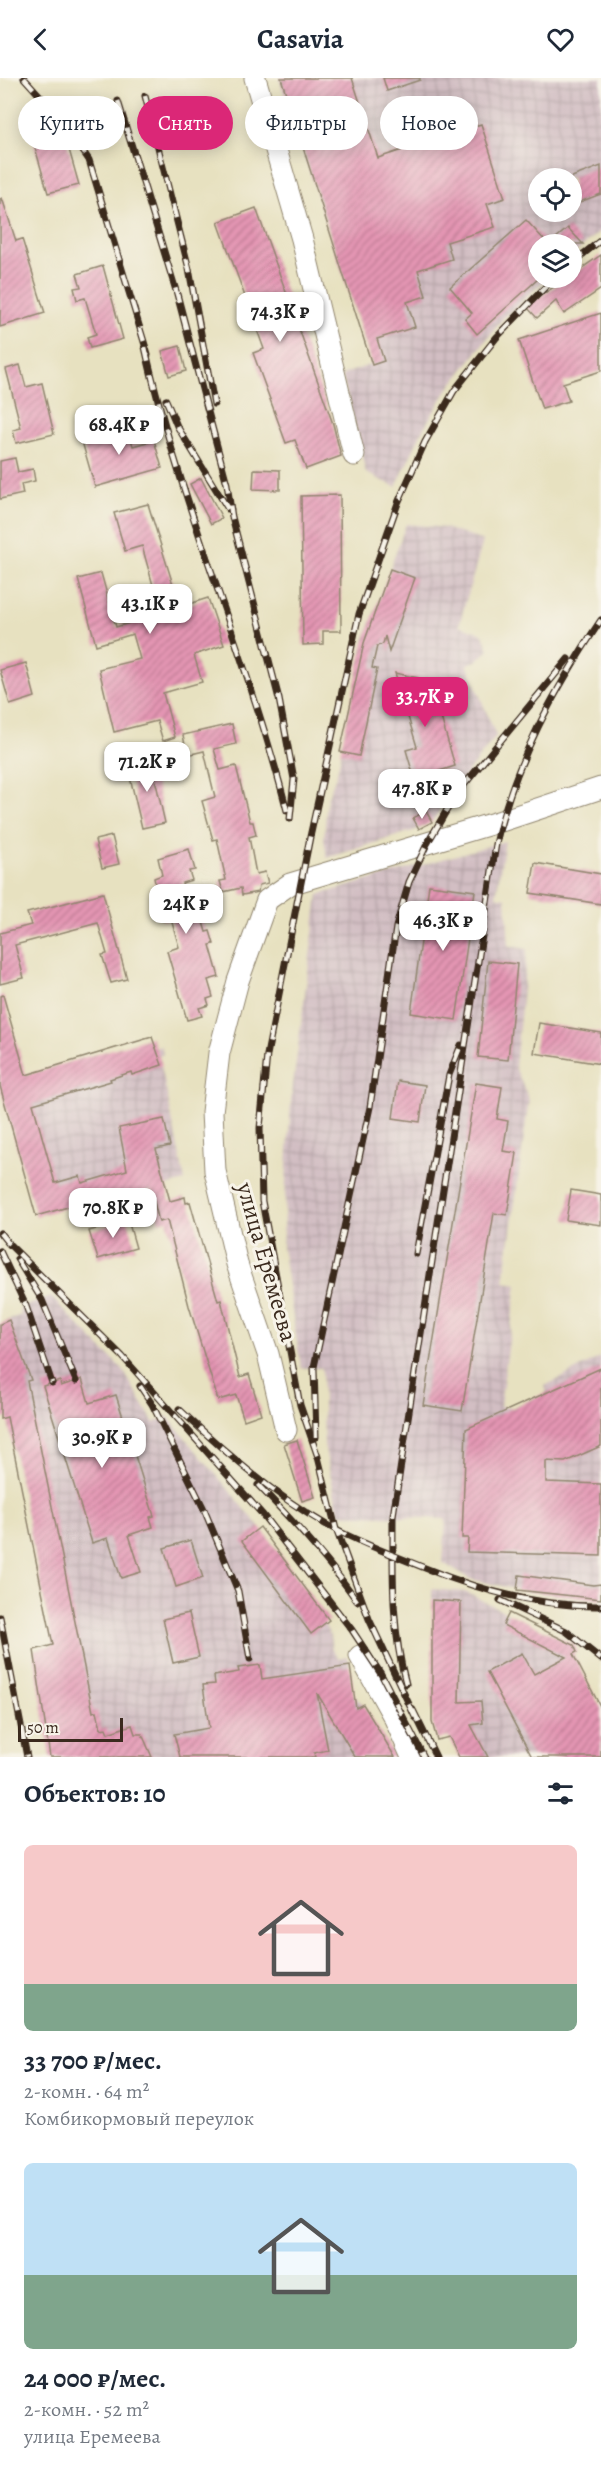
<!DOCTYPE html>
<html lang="ru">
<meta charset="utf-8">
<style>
body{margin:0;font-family:Alegreya,serif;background:#f6f6f7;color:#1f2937;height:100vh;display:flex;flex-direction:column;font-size:22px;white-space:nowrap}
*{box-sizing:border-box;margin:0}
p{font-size:20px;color:#747a83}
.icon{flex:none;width:33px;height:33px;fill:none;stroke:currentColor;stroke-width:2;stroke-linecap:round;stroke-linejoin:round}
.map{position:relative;height:1679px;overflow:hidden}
.details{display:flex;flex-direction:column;background:#fff;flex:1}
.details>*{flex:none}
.hud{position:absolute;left:18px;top:18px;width:566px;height:54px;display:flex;gap:12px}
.tools{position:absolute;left:528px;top:90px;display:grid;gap:12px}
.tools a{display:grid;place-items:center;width:54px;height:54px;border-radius:50%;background:#fff;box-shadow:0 3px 15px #0003;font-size:30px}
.scale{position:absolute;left:18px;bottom:15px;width:105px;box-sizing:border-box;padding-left:6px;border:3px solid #3b2a1e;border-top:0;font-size:16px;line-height:21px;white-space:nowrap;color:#3b2a1e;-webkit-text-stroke:4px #f7f3e8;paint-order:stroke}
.price{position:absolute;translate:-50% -51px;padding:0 14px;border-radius:12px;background:#fff;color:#222;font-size:20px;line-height:39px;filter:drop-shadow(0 2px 3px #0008)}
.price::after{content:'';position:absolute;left:50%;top:36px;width:18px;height:14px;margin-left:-9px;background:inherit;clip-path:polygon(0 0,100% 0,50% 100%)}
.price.on{background:#db2777;color:#fff}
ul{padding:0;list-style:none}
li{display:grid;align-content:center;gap:12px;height:318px;padding:0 24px}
li span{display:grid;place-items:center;height:186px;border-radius:9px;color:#555}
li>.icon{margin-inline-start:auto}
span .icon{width:108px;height:108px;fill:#fffc;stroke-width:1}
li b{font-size:26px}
h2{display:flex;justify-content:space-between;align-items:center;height:72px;padding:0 24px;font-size:26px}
.pill{padding:0 21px;border-radius:27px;background:#fff;box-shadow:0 3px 15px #0003;font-size:21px;line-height:54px}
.pill.on{background:#db2777;color:#fff}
header{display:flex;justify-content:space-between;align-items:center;height:78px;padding:0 24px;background:#fff;font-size:27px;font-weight:700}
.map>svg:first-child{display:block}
.industrial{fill:url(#industrial-grid);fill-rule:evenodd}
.building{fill:url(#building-hatch)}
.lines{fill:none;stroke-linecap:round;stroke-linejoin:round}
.minor-casing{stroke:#91866f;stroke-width:23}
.minor{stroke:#fff;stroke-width:21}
.rail-casing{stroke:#3b2a1e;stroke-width:7}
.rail{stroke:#f7f3e8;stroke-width:4.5;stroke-dasharray:14;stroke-linecap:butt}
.labels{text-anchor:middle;stroke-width:6;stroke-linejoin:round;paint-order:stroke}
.street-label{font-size:24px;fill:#3b2a1e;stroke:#f7f3e8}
</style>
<header><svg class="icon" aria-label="back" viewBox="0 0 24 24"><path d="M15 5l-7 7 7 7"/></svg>Casavia<svg class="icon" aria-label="heart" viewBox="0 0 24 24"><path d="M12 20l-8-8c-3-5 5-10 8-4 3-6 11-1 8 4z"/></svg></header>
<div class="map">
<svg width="601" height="1679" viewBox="0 0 601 1679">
<defs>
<pattern id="industrial-grid" width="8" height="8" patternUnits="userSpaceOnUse" patternTransform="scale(1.5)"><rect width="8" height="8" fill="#d2bec3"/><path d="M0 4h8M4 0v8" fill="none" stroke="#b5a3a7"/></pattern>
<pattern id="building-hatch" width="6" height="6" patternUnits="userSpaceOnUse" patternTransform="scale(1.5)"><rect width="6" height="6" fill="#e495b3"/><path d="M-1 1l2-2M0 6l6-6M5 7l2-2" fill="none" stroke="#ba7a91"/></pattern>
</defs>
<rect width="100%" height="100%" fill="#f7f3e8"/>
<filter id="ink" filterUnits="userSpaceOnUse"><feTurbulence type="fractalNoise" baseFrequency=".0167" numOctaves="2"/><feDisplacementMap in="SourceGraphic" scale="12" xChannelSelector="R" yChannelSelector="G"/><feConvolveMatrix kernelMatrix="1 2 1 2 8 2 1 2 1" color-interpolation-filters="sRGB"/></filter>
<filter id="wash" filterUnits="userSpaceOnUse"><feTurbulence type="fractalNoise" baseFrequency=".008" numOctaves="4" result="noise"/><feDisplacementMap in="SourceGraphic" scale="24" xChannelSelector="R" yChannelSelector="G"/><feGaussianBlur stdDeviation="1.35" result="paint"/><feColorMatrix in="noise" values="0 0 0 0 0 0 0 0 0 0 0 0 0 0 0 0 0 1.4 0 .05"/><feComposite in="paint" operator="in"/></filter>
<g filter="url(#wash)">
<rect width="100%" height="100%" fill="#e7e1c0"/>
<g class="industrial">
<path d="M279,0H601V153L572,177V166H538V200H547L503,240L446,314L423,351L396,409L366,395L342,297L372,286ZM538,100H572V134H538Z"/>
<polygon points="406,446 445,450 483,463 459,547 483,556 489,572 476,583 467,586 496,658 448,719 432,744 419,751 327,780 324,761 327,721 337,695 364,563"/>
<polygon points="505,763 496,818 506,820 509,868 527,871 515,989 529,1022 504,1204 517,1206 500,1328 511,1330 547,1314 545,1308 601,1279 601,1521 596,1521 529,1514 470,1501 443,1485 446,1441 339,1436 324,1367 322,1290 301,1290 282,1169 291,1022 318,817"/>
<polygon points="152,959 156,970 161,968 163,976 159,978 185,1103 84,1131 82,1125 36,1138 2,1015 73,984"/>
<polygon points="51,1219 123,1292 154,1345 167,1338 260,1449 329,1542 324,1546 330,1557 332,1572 339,1580 348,1578 354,1618 363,1626 395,1679 50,1679 34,1572 53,1567 7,1339 0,1341 0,1246 21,1237 20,1230"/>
<polygon points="432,1511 465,1514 574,1567 573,1576 601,1679 459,1679 449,1659 437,1662 432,1644"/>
</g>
<g id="blocks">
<g class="building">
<polygon points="281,0 352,0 378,80 481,46 505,120 487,126 495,149 447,164 452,181 418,192 426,218 407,224 415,249 377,261 384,283 372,287"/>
<polygon points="383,0 420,0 420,2 387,13"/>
<polygon points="65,57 79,107 48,115 34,66"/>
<polygon points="601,88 601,116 572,127 572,99"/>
<polygon points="2,120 16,163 22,161 45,235 0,249 0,121"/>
<polygon points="256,130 333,346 341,378 306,391 295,362 286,365 253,275 264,271 218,144"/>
<polygon points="526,142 548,166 538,166 538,201 477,256 465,241 472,235 450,209"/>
<polygon points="568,150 583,166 549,166"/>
<polygon points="601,177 601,211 564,236 556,223 537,240 526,228 567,200 572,200 572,197"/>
<polygon points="103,188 123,261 90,270 87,259 96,256 85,220 77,222 74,210 81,209 77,196"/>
<polygon points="601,235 601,293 563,305 569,323 542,331 519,262"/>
<polygon points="180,268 186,293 169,298 162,273"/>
<polygon points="20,287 26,309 42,305 54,356 16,365 13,352 21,350 6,291"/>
<polygon points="127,347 133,368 154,362 162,390 95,409 81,360"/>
<polygon points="15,380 18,394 33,391 35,403 21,406 23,416 0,421 0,383"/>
<polygon points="254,391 280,392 280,412 253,411"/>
<polygon points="201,400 222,440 211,446 190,406"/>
<polygon points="340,417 341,553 323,553 323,566 303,567 301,418"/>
<polygon points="148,426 180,529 208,520 224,567 194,577 202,604 163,615 175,659 163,663 157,643 114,654 99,591 140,581 133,556 96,567 78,501 101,495 116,549 161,536 142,468 125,473 114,435"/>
<polygon points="390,491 415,500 389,574 385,558 383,566 377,568 372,590 377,591 359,678 340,674 364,565"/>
<polygon points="26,585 35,619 10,627 0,592"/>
<polygon points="395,595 418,600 421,611 432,608 455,688 424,698 423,693 413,696 406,672 417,669"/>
<polygon points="232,646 236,666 214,671 220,692 236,688 250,744 253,744 256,757 249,759 256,796 265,794 268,805 259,807 258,814 242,817 241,810 223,814 220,803 226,802 217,761 213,762 202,723 215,719 204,673 187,677 183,657"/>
<polygon points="153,677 156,691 153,692 165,745 142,750 129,695 140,692 138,681"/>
<polygon points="426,733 432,744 419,751 413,740"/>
<polygon points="112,758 119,786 102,790 95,762"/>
<polygon points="189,771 195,792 189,793 192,802 182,805 188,829 198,827 206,854 210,853 214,866 210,867 219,899 208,902 213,919 207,921 209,927 199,930 202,938 187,942 167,873 179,869 171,841 163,843 154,800 162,797 158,780"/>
<polygon points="535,785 601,796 601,826 530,815"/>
<polygon points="429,807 475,813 456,942 411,935"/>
<polygon points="103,815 127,901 111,905 102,877 107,876 98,845 15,867 24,900 0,906 0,855 31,847 27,835"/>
<polygon points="488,883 517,886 508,982 478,979"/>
<polygon points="3,917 26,997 152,959 162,987 132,997 131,994 110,1001 111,1003 33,1026 55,1105 80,1098 82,1105 127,1092 119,1050 164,1041 170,1068 156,1071 170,1123 185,1119 186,1125 190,1124 218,1223 221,1222 240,1299 249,1296 261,1336 244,1342 236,1317 218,1322 189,1228 167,1142 159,1144 151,1112 84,1131 82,1125 36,1138 0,1008 0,918"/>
<polygon points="539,945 601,955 601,986 534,975"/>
<polygon points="398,1003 425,1007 420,1044 393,1040"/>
<polygon points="476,1005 502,1009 497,1041 508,1043 503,1073 517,1075 507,1137 494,1135 462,1333 423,1327"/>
<polygon points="571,1112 601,1117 601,1147 566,1142"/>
<polygon points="128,1142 136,1170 98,1181 89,1153"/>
<polygon points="9,1242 31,1302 27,1303 93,1634 97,1633 101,1651 106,1650 108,1655 132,1647 135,1656 142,1656 152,1679 50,1679 34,1572 53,1567 7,1339 0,1341 0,1246"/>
<polygon points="601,1290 601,1368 565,1384 546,1383 546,1404 601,1406 601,1478 467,1474 468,1460 462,1460 466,1351"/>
<polygon points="82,1301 89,1325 116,1317 154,1438 150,1439 153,1449 129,1457 141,1494 121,1500 108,1460 92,1465 43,1308 60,1303 61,1308"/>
<polygon points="297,1362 315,1419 302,1423 284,1366"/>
<polygon points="260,1449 329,1542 311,1556 242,1463"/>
<polygon points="191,1462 203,1500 176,1509 164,1470"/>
<polygon points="519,1497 593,1507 601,1506 601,1521 517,1512"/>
<polygon points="432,1522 461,1524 459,1624 481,1623 483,1645 471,1647 488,1679 459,1679 449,1659 437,1662 432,1644"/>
<polygon points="189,1535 199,1579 173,1585 163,1541"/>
<polygon points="509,1535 574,1567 577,1574 573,1576 601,1630 601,1679 532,1679 487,1594 522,1575 534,1596 566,1579 503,1547"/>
<polygon points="260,1587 262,1601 350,1588 356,1630 363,1626 395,1679 355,1679 317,1615 328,1672 314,1675 315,1679 180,1679 174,1656 209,1650 203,1607 215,1606 214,1598 239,1594 238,1590"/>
</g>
</g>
</g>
<g filter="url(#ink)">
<use href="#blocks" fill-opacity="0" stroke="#91866f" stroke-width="1.5"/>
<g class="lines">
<defs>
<g id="minor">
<polyline points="255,0 302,161 354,377"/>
<polyline points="286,1352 268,1276 237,1186 215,1093 212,1034 219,975 238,903 267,822 290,806 501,743 601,710"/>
<polyline points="360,1578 395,1641 412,1679"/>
</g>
</defs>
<use href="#minor" class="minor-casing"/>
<use href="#minor" class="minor"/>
<defs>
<g id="rail">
<polyline points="24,0 61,41 89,82 148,277"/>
<polyline points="145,18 189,191 214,326"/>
<polyline points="118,23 177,216 227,406 232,439 279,621 294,701 290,741"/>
<polyline points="572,185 601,162"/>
<path d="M145,269C180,427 247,576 287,733"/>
<polyline points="166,322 177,348 228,431"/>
<polyline points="0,1155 8,1165 122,1278 262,1436 352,1552 381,1596 424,1679"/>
<polyline points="0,1173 26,1228 52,1305"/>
<polyline points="416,1176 449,997 461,967"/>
<polyline points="17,1181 42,1222 76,1303"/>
<polyline points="140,1308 152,1326 203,1429 238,1513 250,1581"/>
<path d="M179,1331C224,1373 271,1415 325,1446C357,1464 391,1476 425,1490C481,1513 539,1529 601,1528"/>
<polyline points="316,1359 314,1289 370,1029 396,849 409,804 427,766 455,718 568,581"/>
<path d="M258,1407C294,1444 328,1481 357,1523"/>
<polyline points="500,1522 566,1553 601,1581"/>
<polyline points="0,1539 27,1679"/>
<path d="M406,1606C391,1550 393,1495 393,1438L496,766C514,684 555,611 601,542"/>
<polyline points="413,1632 436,1679"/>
<polyline points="415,1639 369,1541 336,1451 318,1379 300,1327 262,1123 260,1050 267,977 310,759 359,536 398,425 425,364 454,313 496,260 554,200"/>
</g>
</defs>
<use href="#rail" class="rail-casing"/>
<use href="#rail" class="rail"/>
</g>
</g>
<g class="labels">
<g class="street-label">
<text transform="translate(267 1184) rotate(74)" y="8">улица Еремеева</text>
</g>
</g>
</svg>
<div class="tools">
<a><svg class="icon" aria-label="locate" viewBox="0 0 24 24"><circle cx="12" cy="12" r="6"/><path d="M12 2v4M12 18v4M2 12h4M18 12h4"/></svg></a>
<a><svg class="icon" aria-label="layers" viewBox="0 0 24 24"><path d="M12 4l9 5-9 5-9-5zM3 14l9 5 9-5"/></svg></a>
</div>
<div class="scale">50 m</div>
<b class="price" style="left:280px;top:265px">74.3K ₽</b>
<b class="price" style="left:119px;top:378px">68.4K ₽</b>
<b class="price" style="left:150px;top:557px">43.1K ₽</b>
<b class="price on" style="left:425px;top:650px">33.7K ₽</b>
<b class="price" style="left:147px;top:715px">71.2K ₽</b>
<b class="price" style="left:422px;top:742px">47.8K ₽</b>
<b class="price" style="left:186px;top:857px">24K ₽</b>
<b class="price" style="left:443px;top:874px">46.3K ₽</b>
<b class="price" style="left:113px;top:1161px">70.8K ₽</b>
<b class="price" style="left:102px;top:1391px">30.9K ₽</b>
<div class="hud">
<a class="pill">Купить</a>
<a class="pill on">Снять</a>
<a class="pill">Фильтры</a>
<a class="pill">Новое</a>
</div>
</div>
<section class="details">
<h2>Объектов: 10<svg class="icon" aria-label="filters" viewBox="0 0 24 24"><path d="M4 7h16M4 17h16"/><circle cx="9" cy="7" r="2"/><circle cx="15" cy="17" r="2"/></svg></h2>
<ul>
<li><span style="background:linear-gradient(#f6c9c9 75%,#7fa58c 0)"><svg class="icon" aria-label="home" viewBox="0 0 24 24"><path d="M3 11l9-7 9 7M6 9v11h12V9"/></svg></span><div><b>33 700 ₽/мес.</b><p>2-комн. · 64 m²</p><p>Комбикормовый переулок</p></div></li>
<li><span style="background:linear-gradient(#bfe0f5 60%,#7fa58c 0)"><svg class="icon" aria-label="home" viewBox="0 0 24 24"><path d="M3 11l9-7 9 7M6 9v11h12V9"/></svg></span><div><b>24 000 ₽/мес.</b><p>2-комн. · 52 m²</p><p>улица Еремеева</p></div></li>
</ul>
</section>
